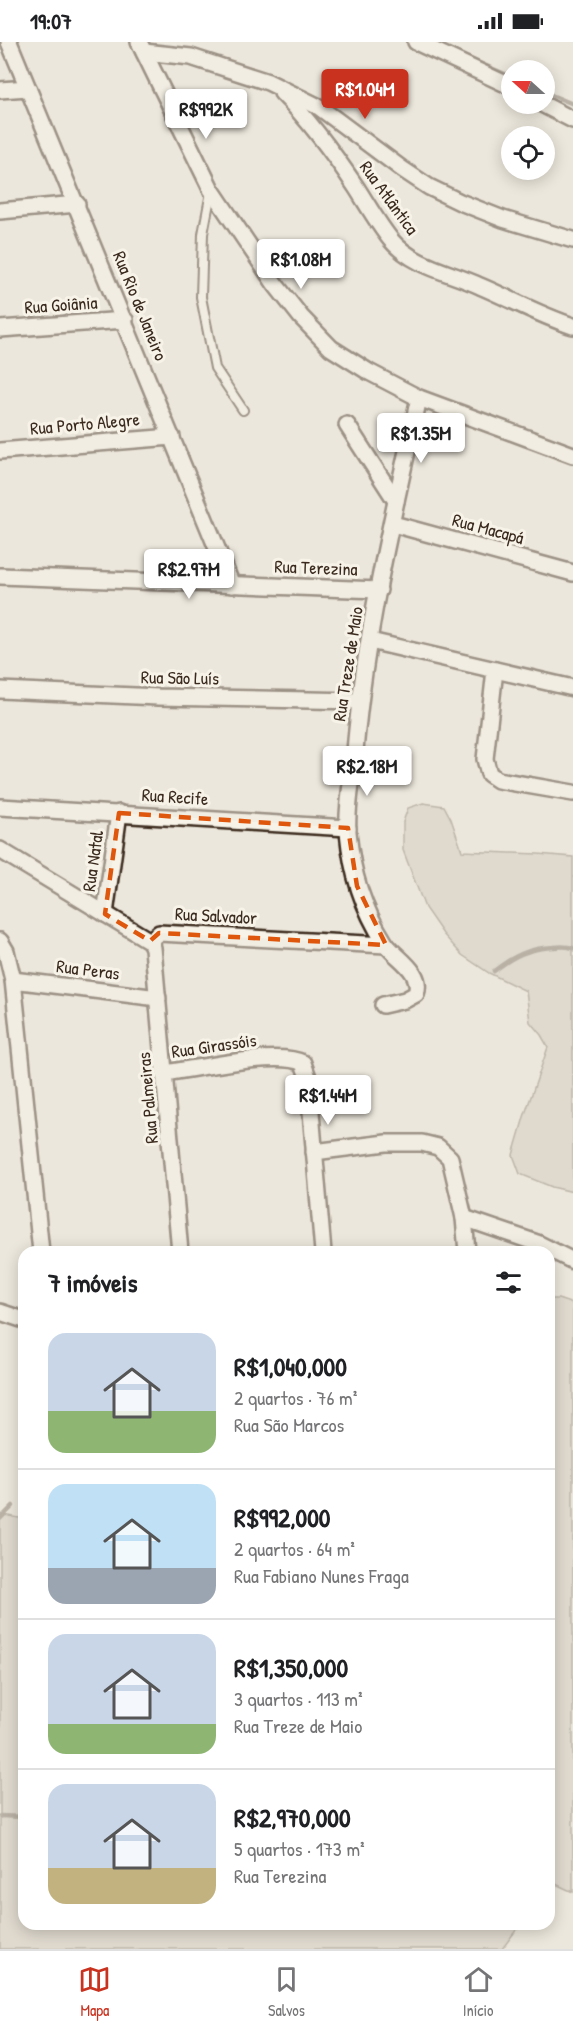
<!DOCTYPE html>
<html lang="pt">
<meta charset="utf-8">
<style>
body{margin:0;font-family:"Patrick Hand",sans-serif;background:#f2f2f2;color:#202124;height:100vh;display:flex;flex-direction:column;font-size:22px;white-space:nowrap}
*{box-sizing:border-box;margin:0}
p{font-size:20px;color:#757577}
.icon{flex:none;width:33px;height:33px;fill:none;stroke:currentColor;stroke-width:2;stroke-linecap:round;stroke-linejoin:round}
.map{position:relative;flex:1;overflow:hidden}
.side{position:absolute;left:18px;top:1204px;width:537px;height:684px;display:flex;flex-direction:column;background:#fff;border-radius:18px;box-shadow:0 3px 15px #0003}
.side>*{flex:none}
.needle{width:39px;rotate:291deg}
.controls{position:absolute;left:501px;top:18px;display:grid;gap:12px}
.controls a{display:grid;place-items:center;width:54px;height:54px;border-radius:50%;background:#fff;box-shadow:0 3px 15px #0003;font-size:30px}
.price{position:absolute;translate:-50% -51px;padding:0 14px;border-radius:6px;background:#fff;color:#222;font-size:20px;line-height:39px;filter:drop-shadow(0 2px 3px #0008)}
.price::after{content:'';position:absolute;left:50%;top:36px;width:18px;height:14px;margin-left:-9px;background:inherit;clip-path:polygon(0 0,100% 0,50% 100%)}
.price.current{background:#c8321e;color:#fff}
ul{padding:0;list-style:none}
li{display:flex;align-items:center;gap:18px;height:150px;padding:0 30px}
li+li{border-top:2px solid #e0e0e0}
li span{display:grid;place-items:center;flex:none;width:168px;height:120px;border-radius:18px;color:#555}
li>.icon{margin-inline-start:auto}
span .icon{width:72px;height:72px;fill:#fffc;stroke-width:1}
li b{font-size:26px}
h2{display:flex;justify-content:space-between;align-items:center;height:72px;padding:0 30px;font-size:26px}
.status{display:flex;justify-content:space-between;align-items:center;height:42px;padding:0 30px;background:#fff;direction:ltr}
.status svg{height:16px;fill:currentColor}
.tab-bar{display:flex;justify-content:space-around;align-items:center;height:84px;border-top:2px solid #e0e0e0;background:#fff;font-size:16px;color:#757577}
.tab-bar a{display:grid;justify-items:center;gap:3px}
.tab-bar .current{color:#c8321e}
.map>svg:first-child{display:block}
.green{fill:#cec8bc;stroke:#84796d;stroke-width:1.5}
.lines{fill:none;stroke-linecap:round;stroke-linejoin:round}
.stream{stroke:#7c7064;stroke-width:4.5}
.lane-casing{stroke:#3b2a1e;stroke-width:12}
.street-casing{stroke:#3b2a1e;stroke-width:20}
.lane{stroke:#f7f3e8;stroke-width:8}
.street{stroke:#f7f3e8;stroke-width:15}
.marked{fill:none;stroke:#df570d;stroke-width:4.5;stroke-dasharray:12 8;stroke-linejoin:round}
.labels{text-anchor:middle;stroke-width:6;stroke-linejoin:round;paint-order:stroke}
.street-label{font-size:18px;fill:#3b2a1e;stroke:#f7f3e8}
</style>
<div class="status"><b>19:07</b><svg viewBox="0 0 49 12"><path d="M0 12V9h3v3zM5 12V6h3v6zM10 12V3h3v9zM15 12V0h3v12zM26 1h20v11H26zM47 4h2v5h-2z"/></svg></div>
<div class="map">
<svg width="573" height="1907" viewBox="0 0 573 1907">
<rect width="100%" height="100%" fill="#ece7dc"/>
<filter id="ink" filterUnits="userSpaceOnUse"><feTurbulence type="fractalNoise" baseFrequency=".0167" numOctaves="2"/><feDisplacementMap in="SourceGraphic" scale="12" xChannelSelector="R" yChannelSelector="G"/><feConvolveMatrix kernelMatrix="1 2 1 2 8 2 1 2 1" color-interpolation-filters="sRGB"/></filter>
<g filter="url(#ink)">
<g class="green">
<polygon points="423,761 444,764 451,777 462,809 538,812 573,815 573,1150 552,1145 520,1132 513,1113 524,1075 548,1005 541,993 530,980 526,949 489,931 462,913 443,892 425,866 403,808 403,780 408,766"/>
<polygon points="549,1257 558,1257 573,1262 573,1850 549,1839"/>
<polygon points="0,1472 24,1477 24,1882 520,1883 502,1907 0,1907"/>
</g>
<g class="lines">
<g class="stream">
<polyline points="438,0 445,6 512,35"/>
<polyline points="544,50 573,62"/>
<path d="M494,929C513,914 529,906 554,905C561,904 567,904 573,906"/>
<polyline points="0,1477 13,1464"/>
<polyline points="0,1774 24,1775"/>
</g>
<defs>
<polyline id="lane" points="211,150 203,192 201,255 215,326 243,368"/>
<g id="street">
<polyline points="9,0 232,543"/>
<polyline points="139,0 211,147 275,242 301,275 331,306 369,330 419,356 573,413"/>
<polyline points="416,0 512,45"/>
<polyline points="144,10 191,15 268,40 319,65 402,127 429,145 460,160 503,177 573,198"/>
<polyline points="0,48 28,46"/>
<path d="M282,51C310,79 334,112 356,145C367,162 378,182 391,198C414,225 450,230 480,244C511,257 541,274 573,284"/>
<polyline points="542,62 573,78"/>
<polyline points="0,169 77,162"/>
<polyline points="0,287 125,278"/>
<polyline points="347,383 396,459"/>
<polyline points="0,409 172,395"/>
<polyline points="393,482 573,531"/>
<polyline points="0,534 379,548"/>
<polyline points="370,599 573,646"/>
<polyline points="495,628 485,717 489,732 498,738 573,751"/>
<polyline points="0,648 158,655 359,659"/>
<polyline points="0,765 348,786"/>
<polyline points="0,808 150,899"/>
<polyline points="105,872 119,771"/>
<polyline points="0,899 6,909 13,938 41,1210"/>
<polyline points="150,899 153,906 180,1210"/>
<polyline points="150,899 159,891 386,903"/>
<polyline points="13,938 158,956"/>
<path d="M383,963L405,958L416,952C424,929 395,916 385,901C362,865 352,831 348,790C346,766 353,733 355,709C365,591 393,471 419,356"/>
<path d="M165,1031C196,1027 278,1008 303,1021L308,1035L323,1210"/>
<polyline points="314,1110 386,1101 422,1101 438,1105 450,1116 464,1176 467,1210"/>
<polyline points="464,1176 537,1201 573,1219"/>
<polyline points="0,1270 24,1278"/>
</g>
</defs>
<use href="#lane" class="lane-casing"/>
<use href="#street" class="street-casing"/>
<use href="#lane" class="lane"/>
<use href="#street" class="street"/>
</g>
</g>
<path d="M0 0H573V1907H0ZM119,771L348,786L357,844L386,903L159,891L150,899L105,872Z" fill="#ece7dc" fill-opacity=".55" fill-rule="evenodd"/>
<path class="marked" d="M119,771L348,786L357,844L386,903L159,891L150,899L105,872Z"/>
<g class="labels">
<g class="street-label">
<text transform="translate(389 156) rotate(54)" y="6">Rua Atlântica</text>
<text transform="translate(61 263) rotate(-4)" y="6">Rua Goiânia</text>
<text transform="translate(140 264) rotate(68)" y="6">Rua Rio de Janeiro</text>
<text transform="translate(85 382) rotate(-5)" y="6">Rua Porto Alegre</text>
<text transform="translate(488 487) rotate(15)" y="6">Rua Macapá</text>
<text transform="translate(316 526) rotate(2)" y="6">Rua Terezina</text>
<text transform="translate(348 622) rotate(-81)" y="6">Rua Treze de Maio</text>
<text transform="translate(180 636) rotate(1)" y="6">Rua São Luís</text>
<text transform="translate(175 755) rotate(4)" y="6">Rua Recife</text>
<text transform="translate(93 819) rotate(-82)" y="6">Rua Natal</text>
<text transform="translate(216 874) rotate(3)" y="6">Rua Salvador</text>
<text transform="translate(88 928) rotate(7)" y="6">Rua Peras</text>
<text transform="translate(214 1004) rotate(-8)" y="6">Rua Girassóis</text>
<text transform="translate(148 1056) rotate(-95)" y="6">Rua Palmeiras</text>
</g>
</g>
</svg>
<div class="controls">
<a><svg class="needle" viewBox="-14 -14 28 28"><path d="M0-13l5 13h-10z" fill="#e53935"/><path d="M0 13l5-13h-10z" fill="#757577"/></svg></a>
<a><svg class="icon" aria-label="locate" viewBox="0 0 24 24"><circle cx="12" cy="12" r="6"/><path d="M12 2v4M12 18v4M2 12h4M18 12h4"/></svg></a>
</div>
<b class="price current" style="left:365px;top:78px">R$1.04M</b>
<b class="price" style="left:206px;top:98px">R$992K</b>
<b class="price" style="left:301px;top:248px">R$1.08M</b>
<b class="price" style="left:421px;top:422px">R$1.35M</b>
<b class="price" style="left:189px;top:558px">R$2.97M</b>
<b class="price" style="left:367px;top:755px">R$2.18M</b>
<b class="price" style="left:328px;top:1084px">R$1.44M</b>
<section class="side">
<h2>7 imóveis<svg class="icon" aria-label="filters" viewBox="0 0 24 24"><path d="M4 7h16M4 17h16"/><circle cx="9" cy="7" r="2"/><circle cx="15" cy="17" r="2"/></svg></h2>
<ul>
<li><span style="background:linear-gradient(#c9d6e8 65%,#8fb573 0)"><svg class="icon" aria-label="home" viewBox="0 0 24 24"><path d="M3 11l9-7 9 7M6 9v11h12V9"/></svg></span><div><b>R$1,040,000</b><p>2 quartos · 76 m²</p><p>Rua São Marcos</p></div></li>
<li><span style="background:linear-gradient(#bfe0f5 70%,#9aa5b1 0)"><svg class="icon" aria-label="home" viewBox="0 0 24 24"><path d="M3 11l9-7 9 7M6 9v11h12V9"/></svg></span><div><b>R$992,000</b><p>2 quartos · 64 m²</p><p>Rua Fabiano Nunes Fraga</p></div></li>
<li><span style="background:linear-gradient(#c9d6e8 75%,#8fb573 0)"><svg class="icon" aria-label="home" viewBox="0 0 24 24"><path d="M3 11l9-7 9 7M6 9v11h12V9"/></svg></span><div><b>R$1,350,000</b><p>3 quartos · 113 m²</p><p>Rua Treze de Maio</p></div></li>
<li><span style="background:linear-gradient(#c9d6e8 70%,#c2b280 0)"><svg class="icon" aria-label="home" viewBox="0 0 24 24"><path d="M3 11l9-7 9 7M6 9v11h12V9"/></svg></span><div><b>R$2,970,000</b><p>5 quartos · 173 m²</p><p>Rua Terezina</p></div></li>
</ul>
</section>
</div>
<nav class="tab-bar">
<a class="current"><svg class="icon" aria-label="map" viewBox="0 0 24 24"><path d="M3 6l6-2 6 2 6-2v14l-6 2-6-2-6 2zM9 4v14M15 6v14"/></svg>Mapa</a>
<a><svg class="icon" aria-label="saved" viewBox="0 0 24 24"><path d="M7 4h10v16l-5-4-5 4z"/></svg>Salvos</a>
<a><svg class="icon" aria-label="home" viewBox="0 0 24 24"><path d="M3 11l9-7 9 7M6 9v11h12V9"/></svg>Início</a>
</nav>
